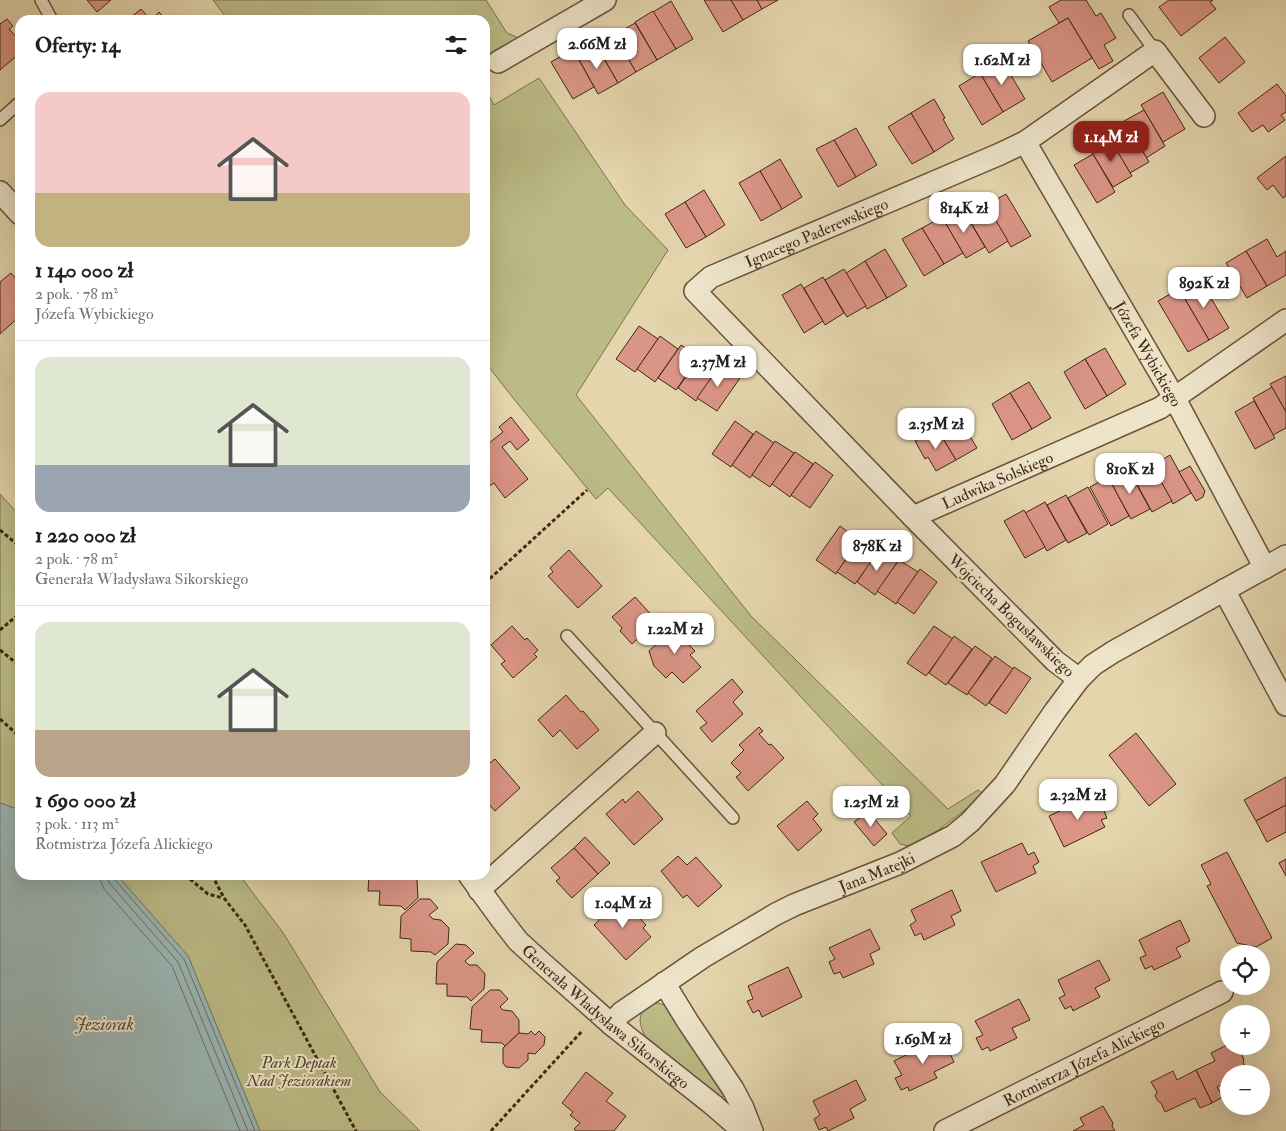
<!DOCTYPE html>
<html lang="pl">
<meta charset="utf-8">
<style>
body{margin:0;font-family:"IM FELL Double Pica",serif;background:#f2f2f2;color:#202124;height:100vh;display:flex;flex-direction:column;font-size:19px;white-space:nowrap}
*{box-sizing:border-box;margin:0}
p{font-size:16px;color:#757577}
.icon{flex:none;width:28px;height:28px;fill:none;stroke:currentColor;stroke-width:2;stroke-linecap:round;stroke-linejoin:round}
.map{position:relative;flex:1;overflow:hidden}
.sheet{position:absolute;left:15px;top:15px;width:475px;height:865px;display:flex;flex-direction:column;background:#fff;border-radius:15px;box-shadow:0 5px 20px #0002}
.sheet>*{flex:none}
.fabs{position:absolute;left:1220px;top:945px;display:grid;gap:10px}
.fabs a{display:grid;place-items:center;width:50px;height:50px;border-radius:50%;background:#fff;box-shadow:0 5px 20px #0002;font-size:25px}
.price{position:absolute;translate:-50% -42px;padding:0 11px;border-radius:10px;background:#fff;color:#222;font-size:16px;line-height:32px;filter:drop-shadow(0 1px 2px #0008)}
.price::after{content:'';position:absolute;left:50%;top:30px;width:15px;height:11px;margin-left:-8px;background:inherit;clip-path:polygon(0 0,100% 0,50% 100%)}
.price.on{background:#8f2418;color:#fff}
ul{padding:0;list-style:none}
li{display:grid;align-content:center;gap:10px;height:265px;padding:0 20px}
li+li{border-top:1px solid #e0e0e0}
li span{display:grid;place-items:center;height:155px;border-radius:15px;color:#555}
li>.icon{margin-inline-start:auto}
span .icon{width:90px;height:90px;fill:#fffc;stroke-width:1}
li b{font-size:21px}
h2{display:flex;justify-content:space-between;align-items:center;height:60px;padding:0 20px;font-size:21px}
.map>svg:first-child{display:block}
.green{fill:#bbbb85;stroke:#7e714c}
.water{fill:#9ab6b5;stroke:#767d74}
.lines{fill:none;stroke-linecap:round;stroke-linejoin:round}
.shore{stroke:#6e6e64;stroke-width:1}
.building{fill:#db9587;stroke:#412713}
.service-casing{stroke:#6a523a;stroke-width:14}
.minor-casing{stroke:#6a523a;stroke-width:24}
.path{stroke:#412713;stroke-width:3;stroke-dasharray:4 2.5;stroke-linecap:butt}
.service{stroke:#ede4ca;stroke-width:11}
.minor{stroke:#ede4ca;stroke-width:21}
.labels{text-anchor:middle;stroke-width:4;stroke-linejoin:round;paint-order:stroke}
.street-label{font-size:16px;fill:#412713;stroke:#ede4ca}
.park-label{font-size:16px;font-style:italic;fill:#59452a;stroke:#ede4ca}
.water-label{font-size:18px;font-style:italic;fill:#574b3c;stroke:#ede4ca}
</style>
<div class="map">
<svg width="1286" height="1131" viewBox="0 0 1286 1131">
<rect width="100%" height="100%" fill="#e4d5ad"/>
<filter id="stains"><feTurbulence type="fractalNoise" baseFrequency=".004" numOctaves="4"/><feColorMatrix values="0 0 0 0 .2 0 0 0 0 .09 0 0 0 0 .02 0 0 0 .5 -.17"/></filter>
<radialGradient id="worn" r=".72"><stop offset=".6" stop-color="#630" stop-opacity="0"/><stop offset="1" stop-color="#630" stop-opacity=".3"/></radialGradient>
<g class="green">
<polygon points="213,0 486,0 507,33 521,39 485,59 485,20 228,20"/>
<polygon points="539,78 625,205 668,250 576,395 751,616 948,809 978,790 982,793 970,806 937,831 908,846 900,844 892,833 911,816 608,488 596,499 513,398 485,362 485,88 494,105"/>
<polygon points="0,494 20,516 20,810 0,803"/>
<polygon points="117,875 241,875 244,881 284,934 380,1092 420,1131 260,1131 188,956"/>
<path d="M658,1003L664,1005L670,1009L726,1089L725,1096L722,1097L719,1096L645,1036C636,1020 639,1006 658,1003Z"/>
</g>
<polygon class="water" points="0,803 20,810 20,875 117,875 188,956 260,1131 0,1131"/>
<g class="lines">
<g class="shore">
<polyline points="100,875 101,882 104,889 172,966 240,1131"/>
<polyline points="108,875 108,880 110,884 178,962 248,1131"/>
<polyline points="114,875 115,880 184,959 255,1131"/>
</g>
</g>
<g class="building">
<polygon points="87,0 111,0 97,12"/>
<polygon points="704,0 731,0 743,20 723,32"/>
<polygon points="731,0 757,0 762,9 743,20"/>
<polygon points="757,0 778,0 762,9"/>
<polygon points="1061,0 1086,0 1096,16 1101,13 1116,38 1104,45 1113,61 1099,69 1068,18 1059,23 1049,7"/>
<polygon points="1169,0 1213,0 1210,2 1216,9 1181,36 1159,7"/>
<polygon points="671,1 693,39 676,49 653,12"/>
<polygon points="141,9 151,20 159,12 166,20 132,20 130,18"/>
<polygon points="653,11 676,49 657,60 635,22"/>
<polygon points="1068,18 1092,58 1052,82 1028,41"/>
<polygon points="7,19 13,26 9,29 20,41 20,53 0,70 0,24"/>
<polygon points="635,23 657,60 636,72 614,35"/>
<polygon points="614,35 636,72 618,83 597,46"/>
<polygon points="1225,37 1245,62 1219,83 1199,58"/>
<polygon points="596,45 618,83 598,94 577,56"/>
<polygon points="573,49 594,87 573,99 551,62"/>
<polygon points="1002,60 1025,99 1003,112 980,73"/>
<polygon points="980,73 1003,112 982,125 959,86"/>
<polygon points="1277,84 1286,96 1286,112 1281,115 1285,120 1268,132 1263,125 1252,132 1238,113"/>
<polygon points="1163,92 1185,129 1163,142 1141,105"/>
<polygon points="934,99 945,118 943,119 954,139 934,152 911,113"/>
<polygon points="1144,110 1165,146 1146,158 1124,121"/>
<polygon points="911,113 934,152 912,164 888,127"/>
<polygon points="1127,124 1149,162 1130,173 1108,136"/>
<polygon points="856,128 877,165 856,177 834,140"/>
<polygon points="1110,139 1132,176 1113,187 1091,151"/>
<polygon points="834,140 856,177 838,187 816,149"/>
<polygon points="1093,154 1115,192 1097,203 1074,165"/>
<polygon points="1286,156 1286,196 1283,198 1273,185 1267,190 1257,178"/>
<polygon points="780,159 802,197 782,209 760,171"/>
<polygon points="760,171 782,209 761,221 739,183"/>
<polygon points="704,190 725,225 706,237 685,202"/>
<polygon points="1006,194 1031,236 1011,247 986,205"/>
<polygon points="685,202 706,237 686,248 665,214"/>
<polygon points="985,202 1008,241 989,253 965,213"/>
<polygon points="963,210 985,247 966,258 944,221"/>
<polygon points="942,217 963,253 944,264 922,228"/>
<polygon points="922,228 944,264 924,276 902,239"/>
<polygon points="1267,239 1277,257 1286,251 1286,275 1267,286 1246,251"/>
<polygon points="885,249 907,286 887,298 865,261"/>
<polygon points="1246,251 1267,286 1247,298 1226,263"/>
<polygon points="865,261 887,298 867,309 846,273"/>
<polygon points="844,269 866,306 847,317 825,280"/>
<polygon points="11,273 19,282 16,285 20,290 20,316 0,334 0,282"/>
<polygon points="823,277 844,313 825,325 804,288"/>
<polygon points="1198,277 1229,328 1209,340 1179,289"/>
<polygon points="801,284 823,321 804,333 782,295"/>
<polygon points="1179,289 1209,340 1188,352 1158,301"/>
<polygon points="639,326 658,339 635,372 616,359"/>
<polygon points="660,336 678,349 655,382 637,369"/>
<polygon points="681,345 699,357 676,390 658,378"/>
<polygon points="1105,348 1126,384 1107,396 1085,359"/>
<polygon points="701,355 719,367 696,401 678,388"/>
<polygon points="1085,359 1107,396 1085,409 1064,372"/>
<polygon points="720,365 740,378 717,411 697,398"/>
<polygon points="1286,376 1286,412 1270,384"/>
<polygon points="1029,382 1051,418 1032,429 1010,393"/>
<polygon points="1272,387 1286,412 1286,428 1273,435 1253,398"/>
<polygon points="1010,393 1032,429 1012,440 992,404"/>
<polygon points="1254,401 1275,438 1255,449 1235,412"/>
<polygon points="961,415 971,432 968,433 977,448 956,460 937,429"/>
<polygon points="511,417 529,440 517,450 510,441 502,447 528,479 505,498 494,483 485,489 485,446 503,432 499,427"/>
<polygon points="735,421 753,434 731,467 712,454"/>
<polygon points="937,429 956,460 936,471 928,457 925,459 915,441"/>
<polygon points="756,431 774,443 750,478 732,465"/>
<polygon points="775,441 794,453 770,487 752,475"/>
<polygon points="795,452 813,464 790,497 772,484"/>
<polygon points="1170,455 1191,493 1173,504 1152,466"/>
<polygon points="815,462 833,475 810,508 791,495"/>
<polygon points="1150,462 1172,501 1152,512 1131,473"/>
<polygon points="1190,466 1205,491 1203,497 1196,501 1179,472"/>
<polygon points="1129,471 1150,509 1131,519 1110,481"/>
<polygon points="1108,477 1129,516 1111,526 1090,487"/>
<polygon points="1088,487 1108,524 1089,535 1068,498"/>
<polygon points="1066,495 1087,533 1068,543 1047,505"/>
<polygon points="1045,502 1066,540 1047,551 1025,513"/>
<polygon points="1024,510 1045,547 1025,558 1004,521"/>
<polygon points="840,526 859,540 836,574 816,560"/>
<polygon points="861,538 879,551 855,584 837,572"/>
<polygon points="880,548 898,561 875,595 857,582"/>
<polygon points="569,550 602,586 578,608 548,576 553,572 550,568"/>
<polygon points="899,560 918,572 896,604 877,591"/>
<polygon points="920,569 937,582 914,614 897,602"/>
<polygon points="635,597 657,621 632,644 620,631 622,628 612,617"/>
<polygon points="679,623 690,634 684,640 695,651 690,655 701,667 683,683 672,672 666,678 654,666 649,651"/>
<polygon points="512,626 525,640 527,638 538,650 534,654 537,657 513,678 501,664 505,661 491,645"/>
<polygon points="934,626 953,639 926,676 907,663"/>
<polygon points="954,636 972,649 946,685 929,673"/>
<polygon points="975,646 992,658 967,695 948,683"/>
<polygon points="995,656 1013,669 986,706 968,693"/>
<polygon points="1014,667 1031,678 1006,714 989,703"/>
<polygon points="732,679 743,692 733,702 743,714 712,742 700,728 707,723 696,711"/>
<polygon points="566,695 581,712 583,711 599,730 577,749 560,730 553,737 538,720"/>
<polygon points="759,727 763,731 759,734 769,745 771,744 784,758 748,791 736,777 741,773 731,763 744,750 739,745"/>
<polygon points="1136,733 1176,784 1149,806 1109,755"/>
<polygon points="495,759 520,788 495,811 485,800 485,767"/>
<polygon points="1286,777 1286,805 1256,821 1244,800"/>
<polygon points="638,791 663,819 634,845 606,814 623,799 625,803"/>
<polygon points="1090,797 1096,809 1102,806 1107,818 1101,820 1105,827 1064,847 1049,816 1068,807 1065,801 1072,798 1075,804"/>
<polygon points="807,801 818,814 813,819 822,830 798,851 777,826"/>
<polygon points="1286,805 1286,832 1267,842 1256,821"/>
<polygon points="868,811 887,834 874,846 854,822"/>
<polygon points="585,837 610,863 598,874 574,848"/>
<polygon points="1022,843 1028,855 1034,852 1039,862 1033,866 1036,873 996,892 981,862"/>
<polygon points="574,848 598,874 572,898 556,881 560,878 551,868"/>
<polygon points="1227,852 1272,938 1256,947 1237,943 1207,886 1211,884 1201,865"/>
<polygon points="678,856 687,865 696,857 722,886 698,907 687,895 683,898 661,871"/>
<polygon points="1286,859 1286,876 1279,863"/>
<polygon points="369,875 412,875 417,880 418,898 405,910 401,906 379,905 380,891 368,891"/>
<polygon points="952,890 961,911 951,916 955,925 924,940 921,933 915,936 910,925 916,921 911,910"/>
<polygon points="420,899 430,899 438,908 429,915 433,919 441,920 449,928 448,944 435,955 431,952 411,951 411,939 400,938 401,916"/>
<polygon points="622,899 646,925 643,928 651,937 626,960 594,925"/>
<polygon points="1180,920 1190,941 1176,948 1181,957 1154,970 1152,966 1145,969 1140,958 1146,955 1139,940"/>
<polygon points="870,929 880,949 870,954 874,964 843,978 840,972 834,974 829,962 835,959 829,948"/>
<polygon points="456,944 466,945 474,953 465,961 469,965 477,965 485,974 484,989 471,1001 467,997 447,996 447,984 436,984 437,962"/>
<polygon points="1099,960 1110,980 1095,988 1100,997 1073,1011 1071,1006 1065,1009 1059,998 1065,995 1058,980"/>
<polygon points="788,967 802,997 762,1017 759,1010 753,1013 747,1001 753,999 748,986"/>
<polygon points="490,990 500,990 508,999 500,1007 503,1010 512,1011 519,1020 519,1033 505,1046 502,1043 481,1042 482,1030 470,1029 472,1007"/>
<polygon points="1019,999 1030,1020 1012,1028 1017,1038 990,1051 988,1047 982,1050 976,1038 983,1035 975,1021"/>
<polygon points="531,1031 535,1035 539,1031 545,1037 544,1045 535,1054 528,1053 528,1060 519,1068 506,1067 503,1063 503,1048 519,1033 528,1034"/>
<polygon points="942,1037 954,1062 934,1072 937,1078 909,1091 908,1087 901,1090 895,1078 902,1075 894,1061"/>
<polygon points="1229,1044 1229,1046 1234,1046 1237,1052 1241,1053 1244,1060 1243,1062 1248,1072 1244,1074 1229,1074 1229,1081 1217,1087 1223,1097 1212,1103 1196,1070 1215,1061 1211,1053"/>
<polygon points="1196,1070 1212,1103 1200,1108 1195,1098 1165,1112 1161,1103 1158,1101 1155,1096 1157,1092 1151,1082 1173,1071 1177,1080"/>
<polygon points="586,1072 613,1093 606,1101 626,1116 614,1131 576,1131 574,1129 580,1123 570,1115 573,1112 562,1103"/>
<polygon points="856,1080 866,1100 850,1109 854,1118 828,1131 826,1127 819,1130 814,1119 820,1115 813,1101"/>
<polygon points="1103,1106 1113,1123 1112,1126 1115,1131 1073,1131 1084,1125 1080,1118"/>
</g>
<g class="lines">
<defs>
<g id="service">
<polyline points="41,0 52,20"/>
<polyline points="1129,15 1155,51"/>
<polyline points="0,120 20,102"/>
<polyline points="567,636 733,818"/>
</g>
<g id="minor">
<polyline points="498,62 605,0"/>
<path id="s1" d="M1025,142L1175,399L1265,568"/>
<polyline points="0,192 20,214"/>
<path id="s2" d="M913,517L1160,408L1286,320"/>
<polyline points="1224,590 1286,705"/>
<path id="s3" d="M1079,679L1055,661L913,517L695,291L711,277L1000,154L1025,142L1155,51L1204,116"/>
<path id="s4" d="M469,875L501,919L518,941L541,962L611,1024L712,1104L743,1131"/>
<polyline points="479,890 655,733"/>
<polyline points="664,983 688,1022 733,1089 743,1108 752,1131"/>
<path id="s5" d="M611,1024L621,1013L703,957L776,914L794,905L900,863L953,836L970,822L1005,784L1055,711L1079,679L1093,665L1113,652L1286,556"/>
<path id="s6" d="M945,1131L1222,992"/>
</g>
</defs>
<use href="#service" class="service-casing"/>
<use href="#minor" class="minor-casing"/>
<g class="path">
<polyline points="0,530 20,547"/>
<polyline points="485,583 587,490"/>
<polyline points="0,630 20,613"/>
<polyline points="0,650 20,666"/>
<polyline points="0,719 20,737"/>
<polyline points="185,875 208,894 223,898"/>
<polyline points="212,875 224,898 245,925 356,1131"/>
<polyline points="491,1131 583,1030"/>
</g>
<use href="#service" class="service"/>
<use href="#minor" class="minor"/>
</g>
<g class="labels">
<g class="street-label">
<text dy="6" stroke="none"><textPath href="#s3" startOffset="682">Ignacego Paderewskiego</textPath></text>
<text dy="6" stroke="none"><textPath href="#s1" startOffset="245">Józefa Wybickiego</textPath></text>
<text dy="6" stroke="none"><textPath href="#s2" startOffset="92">Ludwika Solskiego</textPath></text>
<text transform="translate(1012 615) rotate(44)" y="6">Wojciecha Bogusławskiego</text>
<text dy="6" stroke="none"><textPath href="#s5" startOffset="308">Jana Matejki</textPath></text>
<text dy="6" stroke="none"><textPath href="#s4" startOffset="198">Generała Władysława Sikorskiego</textPath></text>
<text dy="6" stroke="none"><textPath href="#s6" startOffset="155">Rotmistrza Józefa Alickiego</textPath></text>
</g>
<g class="park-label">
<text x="299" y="1068">Park Deptak<tspan x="299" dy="18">Nad Jeziorakiem</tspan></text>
</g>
<g class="water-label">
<text x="104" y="1030">Jeziorak</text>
</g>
</g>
<rect width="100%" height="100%" filter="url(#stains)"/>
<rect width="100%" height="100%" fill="url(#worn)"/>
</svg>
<div class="fabs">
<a><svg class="icon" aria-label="locate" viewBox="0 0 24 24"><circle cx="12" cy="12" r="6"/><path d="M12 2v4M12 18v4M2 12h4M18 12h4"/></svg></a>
<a>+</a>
<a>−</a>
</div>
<b class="price" style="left:597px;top:70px">2.66M zł</b>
<b class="price" style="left:1002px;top:86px">1.62M zł</b>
<b class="price on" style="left:1111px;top:163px">1.14M zł</b>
<b class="price" style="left:964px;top:234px">814K zł</b>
<b class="price" style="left:1204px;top:309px">892K zł</b>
<b class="price" style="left:718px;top:388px">2.37M zł</b>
<b class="price" style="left:936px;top:450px">2.35M zł</b>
<b class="price" style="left:1130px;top:495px">810K zł</b>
<b class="price" style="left:877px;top:572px">878K zł</b>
<b class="price" style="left:675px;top:655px">1.22M zł</b>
<b class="price" style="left:1078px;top:821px">2.32M zł</b>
<b class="price" style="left:871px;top:828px">1.25M zł</b>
<b class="price" style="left:623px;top:929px">1.04M zł</b>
<b class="price" style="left:923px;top:1065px">1.69M zł</b>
<section class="sheet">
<h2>Oferty: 14<svg class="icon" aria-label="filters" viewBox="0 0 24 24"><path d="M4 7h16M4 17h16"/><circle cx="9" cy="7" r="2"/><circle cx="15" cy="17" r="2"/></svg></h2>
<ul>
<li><span style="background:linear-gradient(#f6c9c9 65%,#c2b280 0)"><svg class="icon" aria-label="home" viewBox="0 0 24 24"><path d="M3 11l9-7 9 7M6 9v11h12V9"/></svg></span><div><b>1 140 000 zł</b><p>2 pok. · 78 m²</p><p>Józefa Wybickiego</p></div></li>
<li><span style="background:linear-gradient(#dfe7d0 70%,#9aa5b1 0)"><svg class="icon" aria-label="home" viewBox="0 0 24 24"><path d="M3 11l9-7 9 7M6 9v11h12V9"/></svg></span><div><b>1 220 000 zł</b><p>2 pok. · 78 m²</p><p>Generała Władysława Sikorskiego</p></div></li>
<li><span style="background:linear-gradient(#dfe7d0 70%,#b9a48a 0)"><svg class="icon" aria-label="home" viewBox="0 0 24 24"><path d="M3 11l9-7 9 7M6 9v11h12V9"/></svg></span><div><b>1 690 000 zł</b><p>3 pok. · 113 m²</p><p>Rotmistrza Józefa Alickiego</p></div></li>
</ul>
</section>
</div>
